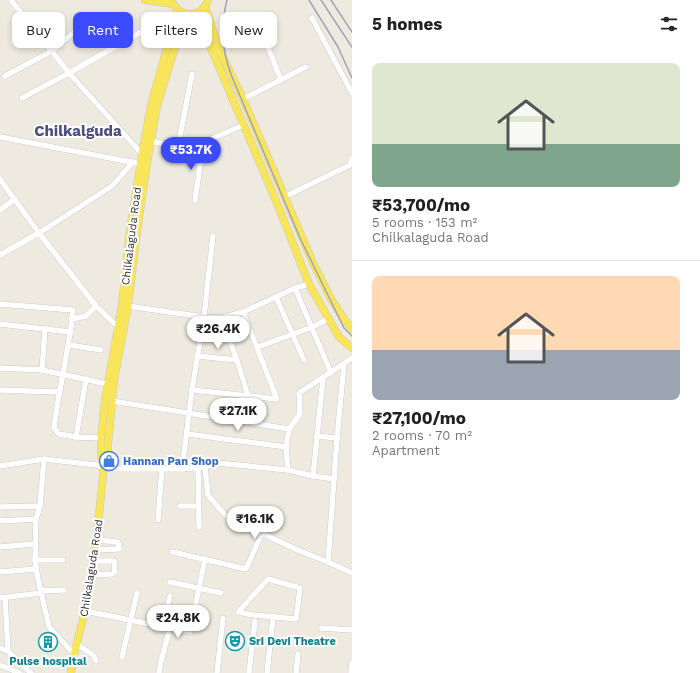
<!DOCTYPE html>
<meta charset="utf-8">
<style>
body{margin:0;font-family:"Work Sans",sans-serif;background:#f2f2f2;color:#202124;height:100vh;display:flex;flex-direction:column;font-size:15px;white-space:nowrap}
*{box-sizing:border-box;margin:0}
p{font-size:13px;color:#757577}
.icon{flex:none;width:22px;height:22px;fill:none;stroke:currentColor;stroke-width:2;stroke-linecap:round;stroke-linejoin:round}
.map{position:relative;flex:1;overflow:hidden}
.details{display:flex;flex-direction:column;background:#fff;width:348px}
.details>*{flex:none}
.guide{position:absolute;left:12px;top:12px;width:280px;height:36px;display:flex;gap:8px}
.price{position:absolute;translate:-50% -34px;padding:0 9px;border-radius:14px;background:#fff;color:#222;font-size:13px;line-height:26px;filter:drop-shadow(0 1px 2px #0008)}
.price::after{content:'';position:absolute;left:50%;top:24px;width:12px;height:9px;margin-left:-6px;background:inherit;clip-path:polygon(0 0,100% 0,50% 100%)}
.price.active{background:#3c4bff;color:#fff}
ul{padding:0;list-style:none}
li{display:grid;align-content:center;gap:8px;height:212px;padding:0 20px}
li+li{border-top:1px solid #e0e0e0}
li span{display:grid;place-items:center;height:124px;border-radius:8px;color:#555}
li>.icon{margin-inline-start:auto}
span .icon{width:72px;height:72px;fill:#fffc;stroke-width:1}
li b{font-size:17px}
h2{display:flex;justify-content:space-between;align-items:center;height:48px;padding:0 20px;font-size:17px}
.tag{padding:0 14px;border-radius:8px;background:#fff;box-shadow:0 2px 6px #0003;font-size:14px;line-height:36px}
.tag.active{background:#3c4bff;color:#fff}
main{display:flex;flex:1;min-height:0}
.map>svg:first-child{display:block}
.lines{fill:none;stroke-linecap:round;stroke-linejoin:round}
.minor-casing{stroke:#b3b3c1;stroke-width:6}
.major-casing{stroke:#c8c8c8;stroke-width:8}
.minor{stroke:#fff;stroke-width:5.5}
.major{stroke:#f9e55a;stroke-width:7}
.rail{stroke:#a1a2b8;stroke-width:1.5}
.labels{text-anchor:middle;stroke-width:4;stroke-linejoin:round;paint-order:stroke}
.street-label{font-size:11px;fill:#2d2d2d;stroke:#fff}
.shop-label{font-size:11px;font-weight:bold;fill:#366cbe;stroke:#fff;text-anchor:start}
.culture-label{font-size:11px;font-weight:bold;fill:#0d838f;stroke:#fff;text-anchor:start}
.district-label{font-size:15px;font-weight:bold;fill:#4a4e81;stroke:#fff}
</style>
<main>
<div class="map">
<svg width="352" height="673" viewBox="0 0 352 673">
<rect width="100%" height="100%" fill="#efeadf"/>
<g class="lines">
<defs>
<g id="minor">
<polyline points="11,0 69,73 142,154"/>
<polyline points="312,18 352,93"/>
<polyline points="265,40 281,80"/>
<polyline points="5,76 52,51 73,33 102,21"/>
<polyline points="22,98 69,73 150,27"/>
<polyline points="243,99 306,67"/>
<polyline points="0,137 136,163"/>
<polyline points="151,141 189,149 243,125"/>
<polyline points="178,146 192,74"/>
<polyline points="0,179 39,233 96,306 118,327"/>
<polyline points="284,197 350,165 352,158"/>
<polyline points="195,201 203,143"/>
<polyline points="0,210 15,199"/>
<polyline points="0,255 39,233 112,186 133,162"/>
<polyline points="295,288 331,373"/>
<polyline points="276,297 304,360"/>
<path d="M0,304L73,310C69,350 59,388 54,428L59,434L76,437L101,438"/>
<polyline points="128,306 204,317 221,318 243,312 295,288 309,284"/>
<polyline points="221,318 237,360 248,396"/>
<polyline points="72,319 86,316 96,306"/>
<polyline points="0,324 71,332"/>
<polyline points="69,345 101,350"/>
<polyline points="258,347 312,327 328,319"/>
<polyline points="197,356 237,360"/>
<polyline points="0,368 42,370 107,384"/>
<polyline points="42,370 45,329"/>
<polyline points="0,390 59,392"/>
<polyline points="192,390 277,399 243,312"/>
<polyline points="112,401 289,429"/>
<polyline points="187,434 286,447"/>
<polyline points="316,436 337,438"/>
<polyline points="76,437 86,379"/>
<polyline points="44,459 40,506 36,519 35,560 38,579 49,627 75,655"/>
<polyline points="0,466 44,459 96,465 111,469 182,469 205,467 217,463 288,470 313,476 334,479"/>
<polyline points="205,467 208,495 225,515 295,549 328,562 352,573"/>
<polyline points="198,468 199,527"/>
<polyline points="182,469 192,390 204,317 213,236"/>
<polyline points="288,470 286,447 289,429 300,414 299,393 352,358"/>
<polyline points="313,476 323,378"/>
<polyline points="180,506 198,506"/>
<polyline points="0,507 40,506"/>
<polyline points="158,520 162,468"/>
<polyline points="0,521 36,519"/>
<polyline points="0,547 35,544"/>
<polyline points="95,550 119,549 118,542 96,540"/>
<polyline points="172,552 246,569 262,533"/>
<polyline points="35,560 63,560"/>
<polyline points="328,562 337,438 344,364"/>
<polyline points="0,572 36,569"/>
<polyline points="91,575 112,574 115,572 114,561 93,561"/>
<polygon points="268,579 300,588 296,619 253,615 238,612"/>
<polyline points="170,582 221,593"/>
<polyline points="41,591 64,590"/>
<polyline points="0,598 42,593"/>
<polyline points="5,598 8,651"/>
<polyline points="85,611 190,632 205,559"/>
<polyline points="163,627 170,596"/>
<polyline points="321,628 352,630"/>
<polyline points="77,644 94,656 96,661"/>
<polyline points="0,648 8,651 31,673"/>
<polyline points="122,657 137,593"/>
<polyline points="0,665 20,673"/>
<polyline points="159,673 161,661 170,628"/>
<polyline points="217,673 223,618"/>
<polyline points="249,673 255,621"/>
<polyline points="267,673 273,617"/>
<polyline points="296,673 298,654"/>
<polyline points="351,673 352,662"/>
</g>
<g id="major">
<polyline points="145,0 173,4"/>
<path d="M171,0C179,18 201,20 208,0"/>
<polyline points="205,6 218,47 243,99 313,263 331,299 342,316 352,329"/>
<polyline points="192,14 211,48 276,201 309,284 339,337 352,348"/>
<polyline points="104,463 101,457 101,438 105,400 122,305 130,230 142,154 151,105 169,41 181,12"/>
<path d="M71,673C73,652 81,631 85,610C94,561 100,512 104,463L107,456L114,380L128,306L137,231L147,163L157,106L176,44L188,14"/>
</g>
</defs>
<use href="#minor" class="minor-casing"/>
<use href="#major" class="major-casing"/>
<use href="#minor" class="minor"/>
<use href="#major" class="major"/>
<g class="rail">
<path d="M227,0C220,27 222,52 232,77L300,238L344,328L352,336"/>
<polyline points="309,0 338,47 352,78"/>
<polyline points="321,0 352,47"/>
<polyline points="331,0 352,32"/>
</g>
</g>
<defs>
<symbol id="shop-ring" viewBox="-11 -11 22 22"><circle r="9.5" fill="#fff" stroke="#3f7fe0" stroke-width="1.5"/><path d="M-5-2.5h2.3a2.7 3.5 0 0 1 5.4 0H5L5.5 6h-11ZM-1.5-2.5h3a1.5 2.3 0 0 0-3 0Z" fill="#3f7fe0"/></symbol>
<symbol id="theatre-ring" viewBox="-11 -11 22 22"><circle r="9.5" fill="#fff" stroke="#0f9aa8" stroke-width="1.5"/><path d="M-5-5.5Q0-4 5-5.5V0Q5 5 0 6Q-5 5-5 0ZM-3.3-2.5H-1v1.5H-3.3ZM1-2.5H3.3v1.5H1ZM-2.8 1Q0 5.5 2.8 1Z" fill="#0f9aa8"/></symbol>
<symbol id="building-ring" viewBox="-11 -11 22 22"><circle r="9.5" fill="#fff" stroke="#0f9aa8" stroke-width="1.5"/><path d="M-4-6H4V6H1V3H-1V6H-4ZM-2.5-4.3h1.7v1.8h-1.7ZM.8-4.3h1.7v1.8H.8ZM-2.5-1h1.7V.8h-1.7ZM.8-1h1.7V.8H.8Z" fill="#0f9aa8"/></symbol>
</defs>
<g fill-rule="evenodd">
<use href="#shop-ring" x="98" y="450" width="22" height="22"/>
<use href="#theatre-ring" x="224" y="630" width="22" height="22"/>
<use href="#building-ring" x="37" y="631" width="22" height="22"/>
</g>
<g class="labels">
<g class="street-label">
<text transform="translate(131 236) rotate(-83)" y="4">Chilkalaguda Road</text>
<text transform="translate(91 568) rotate(-81)" y="4">Chilkalaguda Road</text>
</g>
<g class="shop-label">
<text x="123" y="465">Hannan Pan Shop</text>
</g>
<g class="culture-label">
<text x="249" y="645">Sri Devi Theatre</text>
<text x="48" y="665" text-anchor="middle">Pulse hospital</text>
</g>
<g class="district-label">
<text x="78" y="136">Chilkalguda</text>
</g>
</g>
</svg>
<b class="price active" style="left:191px;top:171px">₹53.7K</b>
<b class="price" style="left:218px;top:350px">₹26.4K</b>
<b class="price" style="left:238px;top:432px">₹27.1K</b>
<b class="price" style="left:255px;top:540px">₹16.1K</b>
<b class="price" style="left:178px;top:639px">₹24.8K</b>
<div class="guide">
<a class="tag">Buy</a>
<a class="tag active">Rent</a>
<a class="tag">Filters</a>
<a class="tag">New</a>
</div>
</div>
<section class="details">
<h2>5 homes<svg class="icon" aria-label="filters" viewBox="0 0 24 24"><path d="M4 7h16M4 17h16"/><circle cx="9" cy="7" r="2"/><circle cx="15" cy="17" r="2"/></svg></h2>
<ul>
<li><span style="background:linear-gradient(#dfe7d0 65%,#7fa58c 0)"><svg class="icon" aria-label="home" viewBox="0 0 24 24"><path d="M3 11l9-7 9 7M6 9v11h12V9"/></svg></span><div><b>₹53,700/mo</b><p>5 rooms · 153 m²</p><p>Chilkalaguda Road</p></div></li>
<li><span style="background:linear-gradient(#ffd9b3 60%,#9aa5b1 0)"><svg class="icon" aria-label="home" viewBox="0 0 24 24"><path d="M3 11l9-7 9 7M6 9v11h12V9"/></svg></span><div><b>₹27,100/mo</b><p>2 rooms · 70 m²</p><p>Apartment</p></div></li>
</ul>
</section>
</main>
